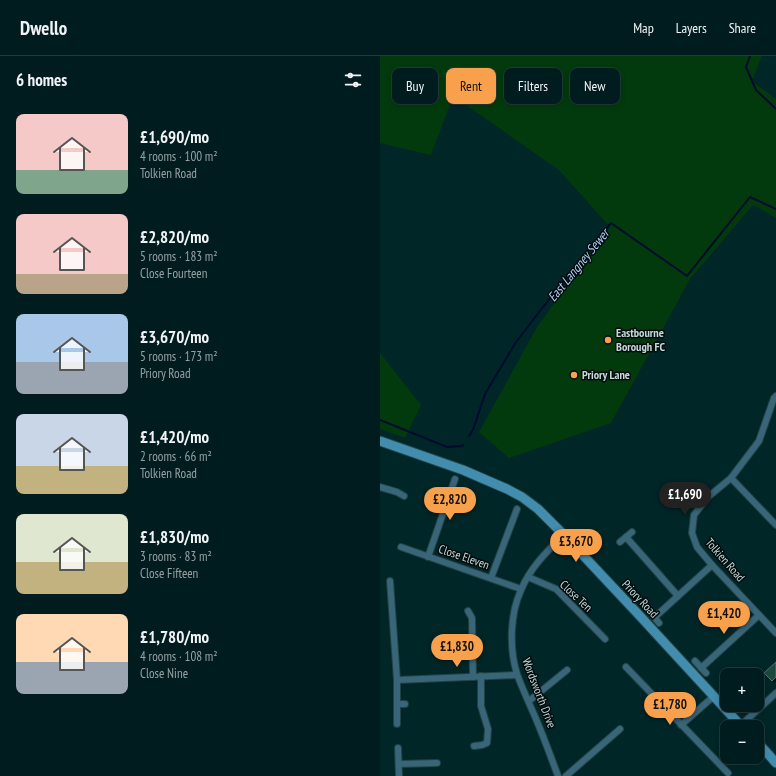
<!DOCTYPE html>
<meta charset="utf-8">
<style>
body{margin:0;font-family:"PT Sans Narrow",sans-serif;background:#0b2527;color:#f1f3f6;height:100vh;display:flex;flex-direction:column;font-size:15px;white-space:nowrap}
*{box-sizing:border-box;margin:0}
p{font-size:13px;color:#96a1a4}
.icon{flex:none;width:22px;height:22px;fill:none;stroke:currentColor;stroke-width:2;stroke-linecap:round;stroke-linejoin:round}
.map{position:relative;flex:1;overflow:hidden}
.sheet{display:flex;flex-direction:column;background:#011c1e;width:380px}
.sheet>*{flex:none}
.top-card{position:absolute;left:12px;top:12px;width:324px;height:36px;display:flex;gap:8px}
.fabs{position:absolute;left:340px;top:612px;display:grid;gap:8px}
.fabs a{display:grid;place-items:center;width:44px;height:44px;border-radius:8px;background:#011c1e;box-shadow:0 2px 6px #0003,0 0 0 1px #233a3c;font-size:20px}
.price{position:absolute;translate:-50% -34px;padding:0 9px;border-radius:14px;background:#f8a04b;color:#111;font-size:13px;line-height:26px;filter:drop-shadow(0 1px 2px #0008)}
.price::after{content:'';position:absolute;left:50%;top:24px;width:12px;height:9px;margin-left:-6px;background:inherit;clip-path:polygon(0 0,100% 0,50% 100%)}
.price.active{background:#222;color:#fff}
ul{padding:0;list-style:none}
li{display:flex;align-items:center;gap:12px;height:100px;padding:0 16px}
li span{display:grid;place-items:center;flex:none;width:112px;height:80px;border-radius:8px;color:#555}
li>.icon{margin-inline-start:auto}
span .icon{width:48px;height:48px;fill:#fffc;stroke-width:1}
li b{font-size:17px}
h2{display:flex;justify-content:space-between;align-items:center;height:48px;padding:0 16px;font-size:17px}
.tag{padding:0 14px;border-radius:8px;background:#011c1e;box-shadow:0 2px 6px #0003,0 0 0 1px #233a3c;font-size:14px;line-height:36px}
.tag.active{background:#f8a04b;color:#111}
header{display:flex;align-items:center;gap:24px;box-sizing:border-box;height:56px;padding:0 20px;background:#011c1e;border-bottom:1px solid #233a3c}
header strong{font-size:19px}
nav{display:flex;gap:22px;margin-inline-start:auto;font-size:14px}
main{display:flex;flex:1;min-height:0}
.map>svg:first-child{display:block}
.green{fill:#033a0d}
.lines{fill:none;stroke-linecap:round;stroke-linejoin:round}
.stream{stroke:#000a2e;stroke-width:2}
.building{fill:#1f4a3e;stroke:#54746a;filter:url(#shadow)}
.street-casing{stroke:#214244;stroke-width:8}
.secondary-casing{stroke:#214244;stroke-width:11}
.street{stroke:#396579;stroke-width:6}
.secondary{stroke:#428cad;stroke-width:9}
.poi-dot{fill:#f8a04b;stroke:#020c0d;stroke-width:1.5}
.labels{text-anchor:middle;stroke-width:3;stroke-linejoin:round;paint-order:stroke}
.poi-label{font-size:12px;font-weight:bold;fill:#c6d8d9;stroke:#020c0d;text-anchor:start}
.street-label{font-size:12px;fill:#c6d8d9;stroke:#020c0d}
.water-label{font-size:13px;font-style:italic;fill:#b8d4fc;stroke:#020c0d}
</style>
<header>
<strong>Dwello</strong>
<nav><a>Map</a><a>Layers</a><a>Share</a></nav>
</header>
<main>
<section class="sheet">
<h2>6 homes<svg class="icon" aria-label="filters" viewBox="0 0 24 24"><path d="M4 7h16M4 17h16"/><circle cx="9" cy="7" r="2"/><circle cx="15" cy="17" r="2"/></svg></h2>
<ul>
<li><span style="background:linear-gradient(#f6c9c9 70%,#7fa58c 0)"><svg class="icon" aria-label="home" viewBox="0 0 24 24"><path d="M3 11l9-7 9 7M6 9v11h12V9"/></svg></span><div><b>£1,690/mo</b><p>4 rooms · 100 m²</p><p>Tolkien Road</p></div></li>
<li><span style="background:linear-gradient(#f6c9c9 75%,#b9a48a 0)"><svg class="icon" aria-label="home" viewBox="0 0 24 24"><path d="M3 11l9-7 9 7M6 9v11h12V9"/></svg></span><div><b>£2,820/mo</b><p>5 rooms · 183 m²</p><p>Close Fourteen</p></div></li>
<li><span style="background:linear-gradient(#a9c7e8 60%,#9aa5b1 0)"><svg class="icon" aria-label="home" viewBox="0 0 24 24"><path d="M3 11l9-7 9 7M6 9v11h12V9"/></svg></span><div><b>£3,670/mo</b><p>5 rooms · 173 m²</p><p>Priory Road</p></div></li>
<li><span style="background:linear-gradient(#c9d6e8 65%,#c2b280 0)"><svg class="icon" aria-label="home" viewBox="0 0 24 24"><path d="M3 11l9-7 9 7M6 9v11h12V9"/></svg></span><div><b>£1,420/mo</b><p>2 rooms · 66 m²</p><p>Tolkien Road</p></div></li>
<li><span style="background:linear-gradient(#dfe7d0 60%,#c2b280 0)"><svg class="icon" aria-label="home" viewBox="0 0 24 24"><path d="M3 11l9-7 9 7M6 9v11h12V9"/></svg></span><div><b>£1,830/mo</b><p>3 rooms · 83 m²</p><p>Close Fifteen</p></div></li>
<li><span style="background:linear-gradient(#ffd9b3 60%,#9aa5b1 0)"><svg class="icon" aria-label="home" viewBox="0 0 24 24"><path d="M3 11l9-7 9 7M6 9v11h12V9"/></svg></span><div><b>£1,780/mo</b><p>4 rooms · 108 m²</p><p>Close Nine</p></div></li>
</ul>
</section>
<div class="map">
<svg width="396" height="720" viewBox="0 0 396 720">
<defs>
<filter id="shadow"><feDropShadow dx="2.5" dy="1.5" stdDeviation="0" flood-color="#0009"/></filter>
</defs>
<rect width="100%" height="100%" fill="#012628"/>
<g class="green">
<polygon points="0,0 382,0 372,25 396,43 396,162 373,149 310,223 231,367 129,402 99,376 157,271 230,171 179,114 73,40 51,99 0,87"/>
<polygon points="0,297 41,349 25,382 0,373"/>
</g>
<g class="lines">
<g class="stream">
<polyline points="370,0 366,11 376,34 396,53"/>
<polyline points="0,364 67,391 82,390 83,389"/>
<polyline points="89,380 93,374 105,338 136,286 163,251 231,167 307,220 370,141 396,153"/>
</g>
</g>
<polygon class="building" points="396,606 396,621 392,625 384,617"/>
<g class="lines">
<defs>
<g id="street">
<polyline points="396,340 394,342 379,385 351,422 328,441 314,459 312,477 317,491 332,509 396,577"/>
<polyline points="351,422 396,469"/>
<polyline points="0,431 17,436 24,440"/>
<polyline points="246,481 298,540"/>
<polyline points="240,486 252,476"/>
<polyline points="21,491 141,533"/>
<polyline points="48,501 75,423"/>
<polyline points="148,521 176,533 225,583"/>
<polyline points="111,522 137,453"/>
<polyline points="10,525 17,624 17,668"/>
<polyline points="88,555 92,562 93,621"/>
<polyline points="269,555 279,567"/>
<polyline points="275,561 332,509"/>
<polyline points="315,605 326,617"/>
<polyline points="246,611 348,717"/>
<polyline points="321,612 379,559"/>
<polyline points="17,624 137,619"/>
<polyline points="149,645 187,614"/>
<polyline points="17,648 25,648"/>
<polyline points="301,669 334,640"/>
<polyline points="360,670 396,637"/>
<polyline points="94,690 102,689 107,687 108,673 101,650 101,620"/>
<polyline points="18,692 19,720"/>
<polyline points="19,708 57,707"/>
<path d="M178,720C171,701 164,682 156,663C150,649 142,632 137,618C129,592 130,558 141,534C150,512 167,495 184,479"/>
<polyline points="186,720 240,673"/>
</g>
<g id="secondary">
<polyline points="0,385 83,414 127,433 142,441 158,453 184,479 259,559 362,671"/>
<polyline points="377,686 389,699 396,707"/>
</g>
</defs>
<use href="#street" class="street-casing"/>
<use href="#secondary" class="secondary-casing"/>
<use href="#street" class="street"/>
<use href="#secondary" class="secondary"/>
</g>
<g class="poi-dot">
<circle cx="228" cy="284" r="4"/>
<circle cx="194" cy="319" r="4"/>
</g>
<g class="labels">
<g class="poi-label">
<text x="236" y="281">Eastbourne<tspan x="236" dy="14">Borough FC</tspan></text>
<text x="202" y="323">Priory Lane</text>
</g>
<g class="street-label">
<text transform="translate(84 501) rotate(19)" y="4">Close Eleven</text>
<text transform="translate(345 504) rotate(49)" y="4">Tolkien Road</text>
<text transform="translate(196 540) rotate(43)" y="4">Close Ten</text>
<text transform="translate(260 543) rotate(47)" y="4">Priory Road</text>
<text transform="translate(159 637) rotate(69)" y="4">Wordsworth Drive</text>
</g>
<g class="water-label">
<text transform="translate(198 209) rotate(-51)" y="5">East Langney Sewer</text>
</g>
</g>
</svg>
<div class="fabs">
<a>+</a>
<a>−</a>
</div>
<b class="price active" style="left:305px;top:460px">£1,690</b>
<b class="price" style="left:70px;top:465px">£2,820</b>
<b class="price" style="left:196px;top:507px">£3,670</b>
<b class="price" style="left:344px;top:579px">£1,420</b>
<b class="price" style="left:77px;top:612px">£1,830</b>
<b class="price" style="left:290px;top:670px">£1,780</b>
<div class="top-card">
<a class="tag">Buy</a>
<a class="tag active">Rent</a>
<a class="tag">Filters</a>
<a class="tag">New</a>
</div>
</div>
</main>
